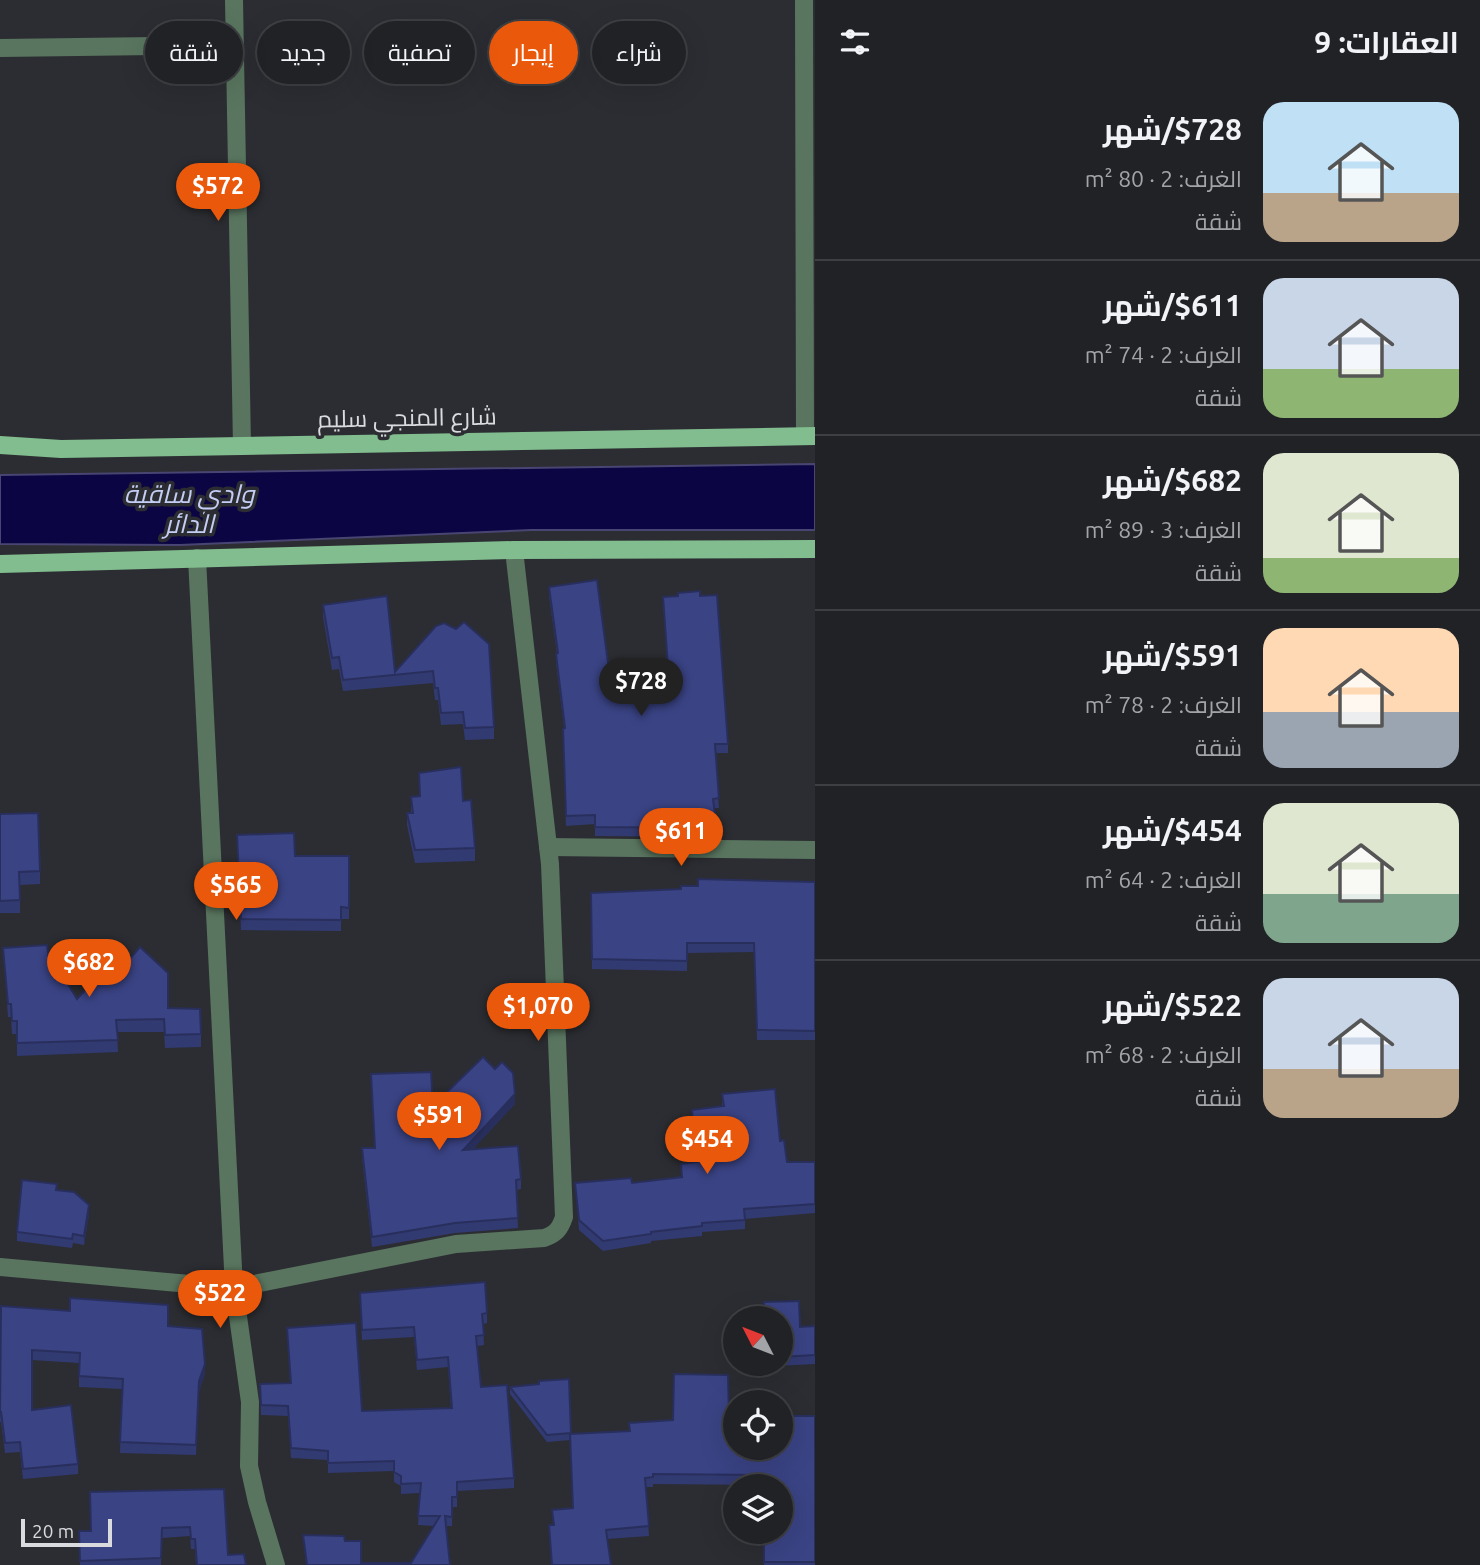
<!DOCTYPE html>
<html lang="ar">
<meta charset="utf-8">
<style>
body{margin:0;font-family:Ubuntu,Cairo,sans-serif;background:#292a2e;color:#f1f3f6;direction:rtl;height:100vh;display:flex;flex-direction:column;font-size:26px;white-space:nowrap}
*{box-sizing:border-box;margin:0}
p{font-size:23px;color:#a2a4a7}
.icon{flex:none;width:38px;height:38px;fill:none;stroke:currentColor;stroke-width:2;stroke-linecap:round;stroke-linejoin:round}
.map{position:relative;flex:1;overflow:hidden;direction:ltr}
.side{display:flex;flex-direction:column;background:#212226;width:665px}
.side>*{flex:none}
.hud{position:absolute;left:21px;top:21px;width:665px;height:63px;direction:rtl;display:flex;gap:14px}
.needle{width:46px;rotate:312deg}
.buttons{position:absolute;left:723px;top:1306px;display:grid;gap:14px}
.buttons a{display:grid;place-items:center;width:70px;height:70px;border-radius:50%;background:#212226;box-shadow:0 7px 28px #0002,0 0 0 2px #3e3f43;font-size:35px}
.scale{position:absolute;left:21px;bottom:18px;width:91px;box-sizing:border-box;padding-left:7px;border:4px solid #dadbde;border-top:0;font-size:19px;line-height:24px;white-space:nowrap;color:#dadbde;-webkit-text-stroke:5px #2c2d32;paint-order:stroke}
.price{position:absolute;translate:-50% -60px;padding:0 16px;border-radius:24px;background:#ea580c;color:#fff;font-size:23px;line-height:46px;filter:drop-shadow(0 2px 4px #0008)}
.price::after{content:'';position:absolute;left:50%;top:42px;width:21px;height:16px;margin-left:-10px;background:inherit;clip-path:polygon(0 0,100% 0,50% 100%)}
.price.active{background:#222;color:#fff}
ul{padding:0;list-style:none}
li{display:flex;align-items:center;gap:21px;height:175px;padding:0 21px}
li+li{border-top:2px solid #3e3f43}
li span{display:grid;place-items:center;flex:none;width:196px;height:140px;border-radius:21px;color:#555}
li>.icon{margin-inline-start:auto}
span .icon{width:84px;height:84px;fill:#fffc;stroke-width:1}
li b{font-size:30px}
h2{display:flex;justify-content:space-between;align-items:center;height:84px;padding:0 21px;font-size:30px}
.tag{padding:0 24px;border-radius:32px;background:#212226;box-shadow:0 7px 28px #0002,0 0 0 2px #3e3f43;font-size:24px;line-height:63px}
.tag.active{background:#ea580c;color:#fff}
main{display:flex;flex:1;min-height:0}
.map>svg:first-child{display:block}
.water{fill:#0b0543;stroke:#494572;stroke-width:2}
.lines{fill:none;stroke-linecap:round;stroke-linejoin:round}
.minor{stroke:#59755f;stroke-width:18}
.major{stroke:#81bd8e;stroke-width:18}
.wall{fill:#323a72}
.shaded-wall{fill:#292f5c}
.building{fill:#3a4384;stroke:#292f5c;stroke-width:2}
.labels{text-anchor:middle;stroke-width:7;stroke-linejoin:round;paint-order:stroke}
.street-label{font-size:24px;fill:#dadbde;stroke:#2c2d32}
.water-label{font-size:26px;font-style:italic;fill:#c4cdf4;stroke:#2c2d32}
</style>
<main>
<section class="side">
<h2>العقارات: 9<svg class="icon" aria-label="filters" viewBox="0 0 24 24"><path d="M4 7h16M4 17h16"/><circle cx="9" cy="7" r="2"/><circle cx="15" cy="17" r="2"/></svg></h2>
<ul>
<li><span style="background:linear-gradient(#bfe0f5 65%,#b9a48a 0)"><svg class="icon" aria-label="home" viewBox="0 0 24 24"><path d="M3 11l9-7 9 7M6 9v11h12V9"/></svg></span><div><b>$728/شهر</b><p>الغرف: 2 · 80 m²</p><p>شقة</p></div></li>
<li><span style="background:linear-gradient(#c9d6e8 65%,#8fb573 0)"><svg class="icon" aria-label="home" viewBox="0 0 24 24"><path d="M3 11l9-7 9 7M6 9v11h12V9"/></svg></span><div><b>$611/شهر</b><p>الغرف: 2 · 74 m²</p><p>شقة</p></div></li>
<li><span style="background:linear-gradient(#dfe7d0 75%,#8fb573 0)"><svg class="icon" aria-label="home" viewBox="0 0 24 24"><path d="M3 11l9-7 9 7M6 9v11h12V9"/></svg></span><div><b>$682/شهر</b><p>الغرف: 3 · 89 m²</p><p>شقة</p></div></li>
<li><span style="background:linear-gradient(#ffd9b3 60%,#9aa5b1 0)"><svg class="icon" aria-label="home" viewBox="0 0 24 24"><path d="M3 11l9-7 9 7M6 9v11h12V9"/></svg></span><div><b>$591/شهر</b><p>الغرف: 2 · 78 m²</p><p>شقة</p></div></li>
<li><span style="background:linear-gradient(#dfe7d0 65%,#7fa58c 0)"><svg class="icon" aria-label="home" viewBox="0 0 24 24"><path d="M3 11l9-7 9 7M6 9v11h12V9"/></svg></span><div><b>$454/شهر</b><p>الغرف: 2 · 64 m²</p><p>شقة</p></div></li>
<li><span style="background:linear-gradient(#c9d6e8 65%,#b9a48a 0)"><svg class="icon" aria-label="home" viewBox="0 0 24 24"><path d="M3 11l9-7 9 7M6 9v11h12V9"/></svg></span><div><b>$522/شهر</b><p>الغرف: 2 · 68 m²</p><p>شقة</p></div></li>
</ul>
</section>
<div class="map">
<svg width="815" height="1565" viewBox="0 0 815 1565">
<rect width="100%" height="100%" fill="#2c2d32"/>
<polygon class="water" points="815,464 815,530 531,530 180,545 0,544 0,475"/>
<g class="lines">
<g class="minor">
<polyline points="234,0 242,446"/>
<polyline points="804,0 805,436"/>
<polyline points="0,48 234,45"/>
<path d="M197,558L234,1288L456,1244L544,1238C556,1234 560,1229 564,1217L550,864L514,550"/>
<polyline points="548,847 815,850"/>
<polyline points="0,1267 234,1288 250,1402 249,1466 257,1502 276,1565"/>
</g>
<g class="major">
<polyline points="0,445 61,449 242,446 815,436"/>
<polyline points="0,564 514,550 815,549"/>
</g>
</g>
<g class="wall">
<polygon points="549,587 613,701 669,695 663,597 728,744 728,753 715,753 719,808 714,808 716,831 711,832 711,837 595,836 595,824 566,826 563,738 564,728 556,663 556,654 557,654 549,596"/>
<polygon points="323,605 395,672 436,626 494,727 494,739 465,740 463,724 441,725 438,700 435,700 433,683 343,691 339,669 332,670 323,617"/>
<polygon points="419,773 463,801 475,848 475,861 415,863 407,825 407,813 411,813 411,797 420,796"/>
<polygon points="0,814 40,871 40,884 20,885 20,913 0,913"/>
<polygon points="237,835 295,856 349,856 349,919 341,919 341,931 241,930"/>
<polygon points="815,882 815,1040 757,1040 754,952 687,953 687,971 592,969 591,893 681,889 698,886"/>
<polygon points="3,948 49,960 77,999 168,1008 201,1034 201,1047 165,1048 164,1032 117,1032 118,1052 17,1056 17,1034 12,1034 11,1017 8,1017"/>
<polygon points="722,1094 780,1141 787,1162 815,1162 815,1213 745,1219 745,1229 702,1232 702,1236 651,1241 651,1243 603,1251 579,1230 575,1183 632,1183 681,1177 681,1164 696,1162 692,1110 722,1107"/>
<polygon points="515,1104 473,1149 521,1179 521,1189 516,1190 518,1228 455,1233 372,1247 362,1158 362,1148 374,1148 433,1106"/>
<polygon points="57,1190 89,1214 84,1245 73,1243 72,1248 17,1241 17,1232"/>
<polygon points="360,1293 487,1313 487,1323 483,1324 484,1345 477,1346 481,1387 514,1478 514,1488 457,1491 457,1507 452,1507 452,1526 446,1526 450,1565 306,1565 303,1535 345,1541 361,1563 411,1563 434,1526 418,1525 420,1493 401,1494 401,1486 394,1482 394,1471 328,1473 328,1460 291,1458 288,1416 261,1415 260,1394 290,1383 287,1328 362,1411 451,1408 448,1367 417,1370 414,1337 362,1340"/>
<polygon points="0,1311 168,1326 205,1374 199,1391 196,1455 120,1453 122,1389 79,1387 79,1363 32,1360 32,1410 78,1464 78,1474 23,1479 20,1452 5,1453 1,1422 0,1422"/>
<polygon points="780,1318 800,1327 815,1326 815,1364 775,1366 775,1363 780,1363"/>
<polygon points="510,1387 571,1434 629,1431 629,1423 729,1416 815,1416 815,1565 764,1565 764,1485 653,1484 653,1487 646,1487 649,1536 607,1539 611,1565 551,1565 549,1525 553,1525 552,1510 573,1508 570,1440 547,1442 510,1394"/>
<polygon points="224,1489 228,1555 246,1565 196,1565 195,1549 191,1549 190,1536 162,1538 161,1565 80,1565 79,1531 91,1531"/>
</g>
<g class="shaded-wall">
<polygon points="515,1094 515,1104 463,1160 463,1150"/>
<polygon points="89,1205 89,1214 84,1245 84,1236"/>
<polygon points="205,1364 205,1374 199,1391 196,1455 199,1381"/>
</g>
<g class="building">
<polygon points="597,580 613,701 670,695 663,597 678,596 678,593 700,591 700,596 717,595 728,744 715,744 719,798 713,799 716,822 710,822 711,828 595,827 595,815 566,816 563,729 565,728 556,654 558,653 549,587"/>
<polygon points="387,596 395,672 436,626 444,623 456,629 464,622 489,644 494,727 465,728 463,712 441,713 438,688 435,688 433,671 343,680 339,657 332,658 323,605"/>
<polygon points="461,767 463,801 471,800 475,848 415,850 407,813 413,813 411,797 420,796 419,773"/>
<polygon points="38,813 40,871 19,872 20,900 0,901 0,814"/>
<polygon points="294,833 295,856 349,856 349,908 341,907 341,920 241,919 237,835"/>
<polygon points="698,879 815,882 815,1031 757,1030 754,943 687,943 687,961 592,959 591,893 681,889 681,886 698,886"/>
<polygon points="47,945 49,960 60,971 77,999 121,952 129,960 140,947 168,973 168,1008 200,1009 201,1034 165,1035 164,1019 116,1020 118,1040 17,1043 17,1021 12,1021 11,1004 8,1004 3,948"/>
<polygon points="483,1057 495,1069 502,1062 513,1073 515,1094 463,1150 518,1146 521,1179 516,1180 518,1218 455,1223 372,1237 362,1148 375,1148 371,1074 431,1072 433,1106"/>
<polygon points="775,1089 780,1141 784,1140 787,1162 815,1162 815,1204 744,1209 745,1220 702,1223 702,1226 651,1232 651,1234 603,1241 579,1220 575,1183 631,1178 632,1183 682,1177 681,1164 697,1162 692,1110 724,1106 722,1094"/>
<polygon points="22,1180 57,1184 56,1190 74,1192 89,1205 84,1236 73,1234 72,1239 17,1232"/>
<polygon points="485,1282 487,1313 482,1314 484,1335 476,1336 481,1387 507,1385 514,1478 457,1482 457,1497 452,1497 452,1517 445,1516 450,1565 307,1565 303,1535 344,1536 345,1541 361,1541 361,1563 411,1563 440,1516 418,1516 421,1483 401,1484 401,1476 394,1472 394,1461 328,1463 328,1451 291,1448 288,1406 261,1405 260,1384 291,1383 287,1328 356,1323 362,1411 452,1408 448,1357 417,1360 414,1327 362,1330 360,1293"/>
<polygon points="70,1298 168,1305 168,1326 202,1329 205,1364 199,1381 196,1445 120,1442 123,1379 79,1376 80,1353 32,1350 32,1410 71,1405 78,1464 23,1469 20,1442 5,1443 1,1412 0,1412 1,1306 70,1311"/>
<polygon points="799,1301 800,1327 815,1326 815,1355 780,1357 780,1318 764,1318 764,1302"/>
<polygon points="674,1374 728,1375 729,1416 735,1416 735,1447 780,1447 780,1416 815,1416 815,1562 764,1562 764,1531 780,1531 780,1486 764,1486 764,1475 653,1474 653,1477 645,1478 649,1526 606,1530 611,1565 552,1565 549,1525 554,1525 552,1510 573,1508 570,1434 630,1431 629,1423 673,1420"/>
<polygon points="569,1379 571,1433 547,1435 510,1387 539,1384 539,1381"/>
<polygon points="224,1489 228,1555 244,1554 246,1565 197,1565 195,1539 191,1539 190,1527 162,1528 161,1558 80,1561 79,1531 91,1531 90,1492"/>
</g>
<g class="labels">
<g class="street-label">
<text transform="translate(407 418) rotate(-1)" y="8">شارع المنجي سليم</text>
</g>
<g class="water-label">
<text x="189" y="503">وادي ساقية<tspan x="189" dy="30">الدائر</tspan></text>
</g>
</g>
</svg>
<div class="buttons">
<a><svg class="needle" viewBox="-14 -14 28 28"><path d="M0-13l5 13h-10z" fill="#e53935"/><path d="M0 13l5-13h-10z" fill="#a2a4a7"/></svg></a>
<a><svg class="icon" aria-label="locate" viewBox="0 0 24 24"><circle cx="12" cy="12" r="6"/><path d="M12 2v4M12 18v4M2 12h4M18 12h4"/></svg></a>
<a><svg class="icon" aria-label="layers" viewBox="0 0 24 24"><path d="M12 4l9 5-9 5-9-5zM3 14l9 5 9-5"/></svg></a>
</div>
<div class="scale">20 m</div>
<b class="price" style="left:218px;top:223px">$572</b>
<b class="price active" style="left:641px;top:718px">$728</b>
<b class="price" style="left:681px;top:868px">$611</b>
<b class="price" style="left:236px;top:922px">$565</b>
<b class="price" style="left:89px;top:999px">$682</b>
<b class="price" style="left:538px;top:1043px">$1,070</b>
<b class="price" style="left:439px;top:1152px">$591</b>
<b class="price" style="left:707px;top:1176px">$454</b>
<b class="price" style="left:220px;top:1330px">$522</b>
<div class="hud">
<a class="tag">شراء</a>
<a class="tag active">إيجار</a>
<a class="tag">تصفية</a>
<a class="tag">جديد</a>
<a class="tag">شقة</a>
</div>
</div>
</main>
